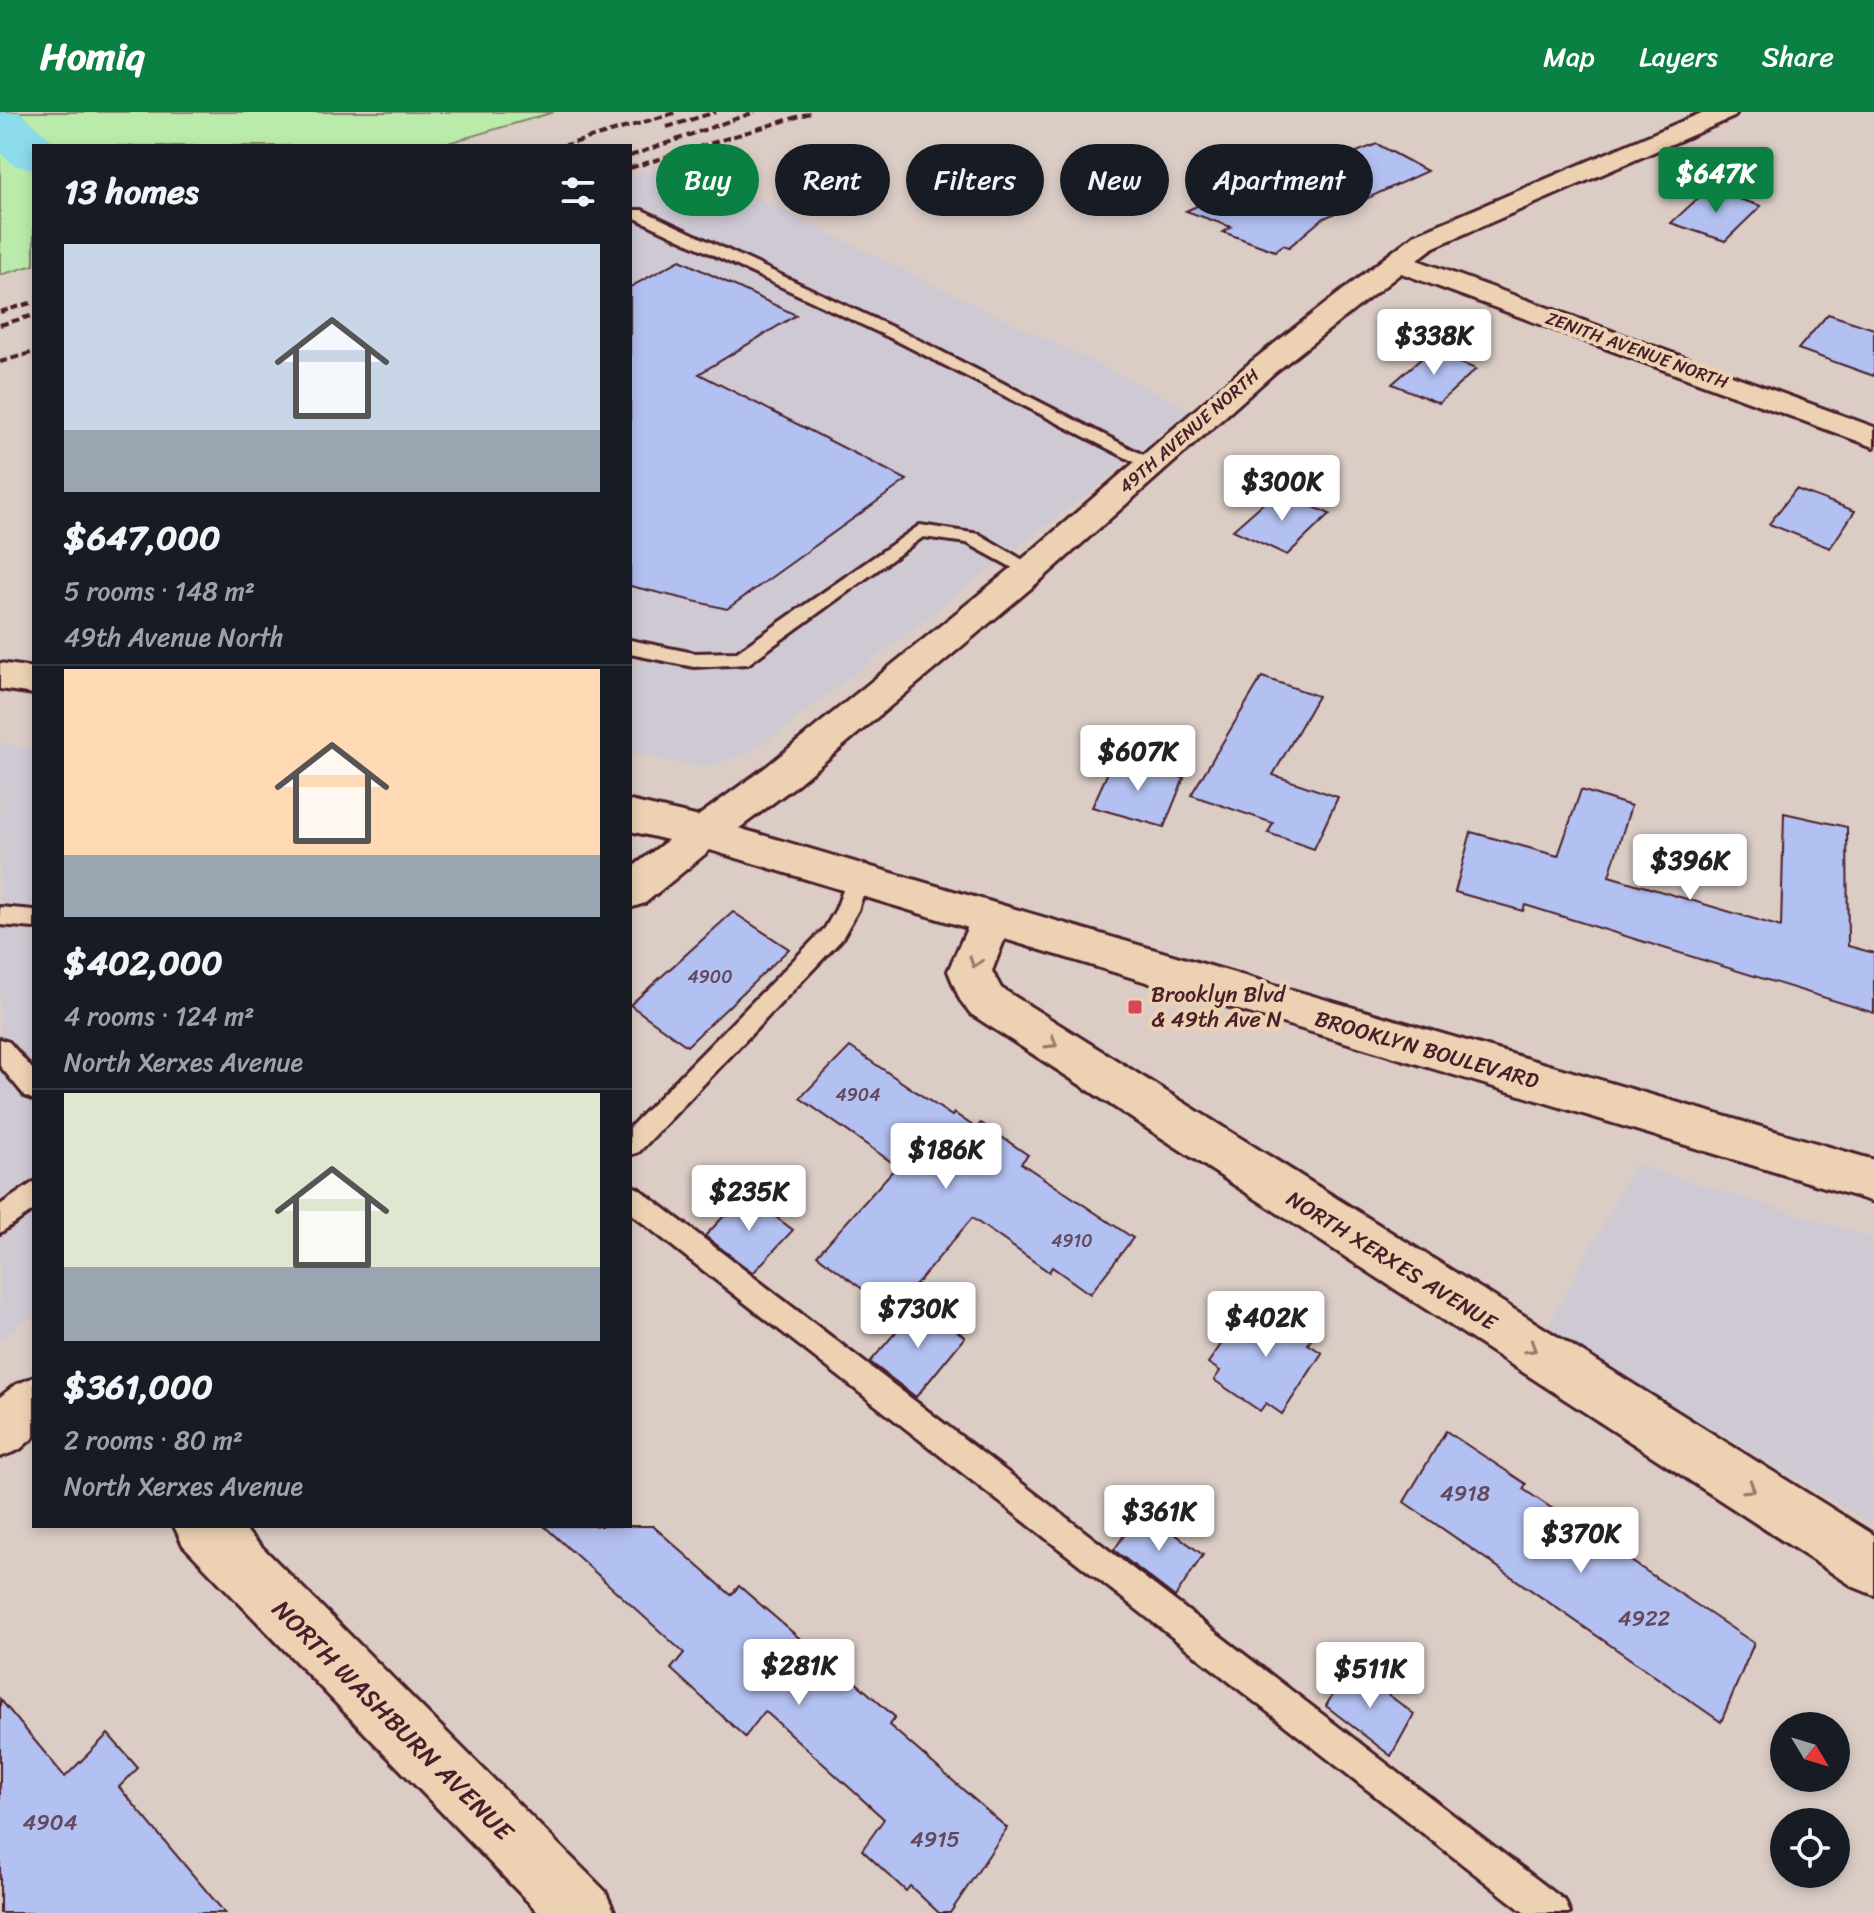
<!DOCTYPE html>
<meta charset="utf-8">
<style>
body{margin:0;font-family:Sriracha,sans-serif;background:#242831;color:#f1f3f6;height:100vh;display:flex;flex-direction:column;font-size:30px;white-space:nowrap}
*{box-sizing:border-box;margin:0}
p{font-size:26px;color:#9ea1a6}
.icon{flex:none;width:44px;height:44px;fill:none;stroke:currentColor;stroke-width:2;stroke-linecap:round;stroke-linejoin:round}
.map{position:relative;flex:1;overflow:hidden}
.panel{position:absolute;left:32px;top:32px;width:600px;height:1384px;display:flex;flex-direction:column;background:#171b24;border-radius:0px;box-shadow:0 4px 12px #0003}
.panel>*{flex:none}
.top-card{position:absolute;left:656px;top:32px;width:760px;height:72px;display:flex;gap:16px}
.needle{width:52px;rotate:128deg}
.tools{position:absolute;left:1770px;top:1600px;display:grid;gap:16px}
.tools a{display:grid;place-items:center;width:80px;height:80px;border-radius:50%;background:#171b24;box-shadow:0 4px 12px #0003;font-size:40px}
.price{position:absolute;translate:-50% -68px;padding:0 18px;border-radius:8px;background:#fff;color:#222;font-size:26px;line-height:52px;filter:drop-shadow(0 2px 4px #0008)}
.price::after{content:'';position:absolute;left:50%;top:48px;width:24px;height:18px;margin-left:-12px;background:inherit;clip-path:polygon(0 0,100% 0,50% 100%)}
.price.selected{background:#0b8043;color:#fff}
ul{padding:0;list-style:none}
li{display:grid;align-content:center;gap:16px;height:424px;padding:0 32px}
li+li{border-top:2px solid #363941}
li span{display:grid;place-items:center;height:248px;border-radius:0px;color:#555}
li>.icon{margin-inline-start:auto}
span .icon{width:144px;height:144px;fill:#fffc;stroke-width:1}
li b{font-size:34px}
h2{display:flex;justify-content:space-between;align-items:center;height:96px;padding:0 32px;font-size:34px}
.pill{padding:0 28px;border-radius:36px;background:#171b24;box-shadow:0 4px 12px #0003;font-size:28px;line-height:72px}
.pill.selected{background:#0b8043;color:#fff}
header{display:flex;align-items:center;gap:48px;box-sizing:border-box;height:112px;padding:0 40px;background:#0b8043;color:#fff}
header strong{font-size:38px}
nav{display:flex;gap:44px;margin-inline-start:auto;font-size:28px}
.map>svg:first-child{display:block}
.built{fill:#cfc9d3}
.green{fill:#bbebab;stroke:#82856b;stroke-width:2}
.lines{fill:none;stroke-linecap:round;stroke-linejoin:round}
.river{fill:#8cdbea;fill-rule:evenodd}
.building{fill:#b3c1f2;stroke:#4a1f2b;stroke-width:2}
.lane-casing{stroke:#4a1f2b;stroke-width:6}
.street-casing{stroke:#4a1f2b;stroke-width:6}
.secondary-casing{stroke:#4a1f2b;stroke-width:6}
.lane{fill:#ecd2b3;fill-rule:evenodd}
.street{fill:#ecd2b3;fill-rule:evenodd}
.secondary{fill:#ecd2b3;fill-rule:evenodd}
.rail{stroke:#4a1f2b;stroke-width:4;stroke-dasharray:8 4;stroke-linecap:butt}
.oneway{stroke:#9b786f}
.poi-dot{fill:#d1495b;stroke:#ecd2b3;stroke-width:3}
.labels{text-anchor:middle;stroke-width:8;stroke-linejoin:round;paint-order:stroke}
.far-street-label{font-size:18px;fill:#4a1f2b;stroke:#ecd2b3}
.number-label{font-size:18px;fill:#64485d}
.poi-label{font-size:22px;fill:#4a1f2b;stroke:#ecd2b3;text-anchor:start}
.street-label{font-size:22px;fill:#4a1f2b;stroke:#ecd2b3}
.near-number-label{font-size:22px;fill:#64485d}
.near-street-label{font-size:26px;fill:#4a1f2b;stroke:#ecd2b3}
</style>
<header>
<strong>Homiq</strong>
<nav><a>Map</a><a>Layers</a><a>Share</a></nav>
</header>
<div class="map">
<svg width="1874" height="1801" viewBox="0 0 1874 1801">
<rect width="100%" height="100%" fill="#dbcdc6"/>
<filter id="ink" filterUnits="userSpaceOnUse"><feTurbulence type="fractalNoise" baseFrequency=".0125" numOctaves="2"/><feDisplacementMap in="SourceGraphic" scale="16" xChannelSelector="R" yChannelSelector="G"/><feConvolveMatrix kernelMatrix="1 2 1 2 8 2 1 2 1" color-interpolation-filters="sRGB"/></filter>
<g filter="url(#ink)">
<g class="built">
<polygon points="680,49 1190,297 1099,373 773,625 744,643 710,654 689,654 630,640 630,65"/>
<polygon points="0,630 34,638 34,1202 0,1229"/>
<polygon points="1635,1052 1874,1126 1874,1413 1546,1217"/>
</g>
<polygon class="green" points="0,0 554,0 438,34 34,34 34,153 0,163"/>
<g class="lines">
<polygon class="river" points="0,0 20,0 58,34 34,34 34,58 14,53 0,41"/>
</g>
<g class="building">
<polygon points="1377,32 1427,59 1322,107 1289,135 1283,133 1275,139 1223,120 1231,115 1186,99 1279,56 1294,64"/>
<polygon points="1708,77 1761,94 1725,129 1671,111"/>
<polygon points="680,148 796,203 699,262 907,368 727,497 630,474 630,175"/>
<polygon points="1828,202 1874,217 1874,264 1798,237"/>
<polygon points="1430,239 1476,257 1439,291 1392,272"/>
<polygon points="1796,377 1855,399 1830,436 1769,412"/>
<polygon points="1277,379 1330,402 1287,443 1233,418"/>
<polygon points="1262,565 1318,584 1273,663 1338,685 1314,737 1268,721 1273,711 1191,683"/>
<polygon points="1114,647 1184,666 1164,715 1092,695"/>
<polygon points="1581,678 1631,694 1609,764 1781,815 1784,701 1847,715 1848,834 1874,841 1874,901 1525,793 1523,799 1455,780 1471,720 1558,744"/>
<polygon points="733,800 789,837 687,934 630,893"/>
<polygon points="850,935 952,1004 954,1001 976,1016 981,1011 1028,1043 1021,1051 1133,1126 1090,1182 1052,1155 1049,1160 972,1106 893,1200 817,1143 897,1054 800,986"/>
<polygon points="745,1082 793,1118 753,1161 705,1124"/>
<polygon points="920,1192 965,1225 916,1285 870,1250"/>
<polygon points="1249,1193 1273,1209 1281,1197 1316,1220 1308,1232 1322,1241 1282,1302 1266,1291 1260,1299 1214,1268 1220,1259 1208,1251"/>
<polygon points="1446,1319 1526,1372 1523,1377 1754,1531 1721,1610 1404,1390"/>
<polygon points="1142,1397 1203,1443 1175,1485 1114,1438"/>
<polygon points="544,1414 653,1414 731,1483 739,1474 849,1569 851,1566 895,1605 889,1613 1007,1716 950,1801 939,1801 910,1774 906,1779 862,1738 884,1707 765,1599 745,1625 671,1557 684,1541"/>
<polygon points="1349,1553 1414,1602 1391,1644 1326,1594"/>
<polygon points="0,1587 65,1665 108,1622 138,1656 119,1675 225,1801 0,1801"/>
</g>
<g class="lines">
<defs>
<g id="lane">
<polygon points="630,98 642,98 911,224 1159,351 1156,355 1144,355 899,230 635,106 630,106"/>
<polygon points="920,413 979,422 1040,458 1031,464 1024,462 967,431 923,425 748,552 694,555 630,542 630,528 694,541 737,540"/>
<polygon points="857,759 865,762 868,768 858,798 841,828 639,1040 630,1043 630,1015 825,816 836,797 849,762"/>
<polygon points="0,795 34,798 34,816 0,813"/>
<polygon points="0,927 9,930 34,959 34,988 25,984 0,954"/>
<polygon points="34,1070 34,1098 0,1121 0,1093"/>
<polygon points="630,1073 639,1077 1565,1789 1570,1801 1525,1801 630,1101"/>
</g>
<g id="street">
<polygon points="1704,0 1737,0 1734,5 1434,135 1417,148 1874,315 1874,335 1401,161 1274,261 1043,466 794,675 718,732 704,736 690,732 684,721 690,710 766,655 1019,450 1252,249 1414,123"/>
<polygon points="991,792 1006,796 1012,808 992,859 1001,876 1874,1423 1874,1483 1854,1475 971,902 960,888 948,859 976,796"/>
<polygon points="174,1414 241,1414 605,1779 615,1801 539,1801 183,1433"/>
</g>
<g id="secondary">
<polygon points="0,551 34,556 34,582 0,577"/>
<polygon points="630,689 704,706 1874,1048 1874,1090 710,738 645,791 630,796 630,757 668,728 630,719"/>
<polygon points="34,1265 34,1325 19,1338 0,1345 0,1285 15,1273"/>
</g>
</defs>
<use href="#lane" class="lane-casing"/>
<use href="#street" class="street-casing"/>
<use href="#secondary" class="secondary-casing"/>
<use href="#lane" class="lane"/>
<use href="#street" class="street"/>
<use href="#secondary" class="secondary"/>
<g class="rail">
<polyline points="667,15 716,0"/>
<polyline points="563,34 678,0"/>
<polyline points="630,44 755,0"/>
<polyline points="630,56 813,0"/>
<polyline points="0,200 34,190"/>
<polyline points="0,213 34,203"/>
<polyline points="0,250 34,240"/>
</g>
</g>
<defs><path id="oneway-chevron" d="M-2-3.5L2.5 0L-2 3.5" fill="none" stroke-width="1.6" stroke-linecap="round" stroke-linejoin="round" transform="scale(2)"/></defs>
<g class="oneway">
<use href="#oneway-chevron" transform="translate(975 850) rotate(108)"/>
<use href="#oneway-chevron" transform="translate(1052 931) rotate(32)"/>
<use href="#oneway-chevron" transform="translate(1531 1236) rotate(32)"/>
<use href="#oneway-chevron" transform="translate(1750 1376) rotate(32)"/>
</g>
</g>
<rect class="poi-dot" x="1127" y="887" width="16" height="16" rx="4"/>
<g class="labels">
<g class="far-street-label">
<text transform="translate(1637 238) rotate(20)" y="6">ZENITH AVENUE NORTH</text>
<text transform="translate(1189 319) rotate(-41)" y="6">49TH AVENUE NORTH</text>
</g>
<g class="number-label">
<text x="710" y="871">4900</text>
<text x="858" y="989">4904</text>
<text x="1072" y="1135">4910</text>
</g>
<g class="poi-label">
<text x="1151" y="890">Brooklyn Blvd<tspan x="1151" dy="25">&amp; 49th Ave N</tspan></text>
</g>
<g class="street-label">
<text transform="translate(1427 937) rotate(16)" y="8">BROOKLYN BOULEVARD</text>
<text transform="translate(1392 1148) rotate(32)" y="8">NORTH XERXES AVENUE</text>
</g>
<g class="near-number-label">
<text x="1465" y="1389">4918</text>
<text x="1644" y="1514">4922</text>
<text x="50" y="1718">4904</text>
<text x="935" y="1735">4915</text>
</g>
<g class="near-street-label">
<text transform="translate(393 1608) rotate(45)" y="9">NORTH WASHBURN AVENUE</text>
</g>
</g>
</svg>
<div class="tools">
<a><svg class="needle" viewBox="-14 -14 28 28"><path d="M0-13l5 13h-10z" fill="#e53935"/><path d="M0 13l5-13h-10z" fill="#9ea1a6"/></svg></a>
<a><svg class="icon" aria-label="locate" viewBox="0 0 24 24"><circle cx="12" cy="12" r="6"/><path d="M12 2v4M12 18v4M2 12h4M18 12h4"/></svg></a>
</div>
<b class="price selected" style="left:1716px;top:103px">$647K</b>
<b class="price" style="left:1434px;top:265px">$338K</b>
<b class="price" style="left:1282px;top:411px">$300K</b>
<b class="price" style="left:1138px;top:681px">$607K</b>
<b class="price" style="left:1690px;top:790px">$396K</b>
<b class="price" style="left:946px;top:1079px">$186K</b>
<b class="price" style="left:749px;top:1121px">$235K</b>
<b class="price" style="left:918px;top:1238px">$730K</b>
<b class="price" style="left:1266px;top:1247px">$402K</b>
<b class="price" style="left:1159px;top:1441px">$361K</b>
<b class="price" style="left:1581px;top:1463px">$370K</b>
<b class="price" style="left:799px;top:1595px">$281K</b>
<b class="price" style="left:1370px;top:1598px">$511K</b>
<div class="top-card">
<a class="pill selected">Buy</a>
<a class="pill">Rent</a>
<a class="pill">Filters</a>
<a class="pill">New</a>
<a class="pill">Apartment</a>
</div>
<section class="panel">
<h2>13 homes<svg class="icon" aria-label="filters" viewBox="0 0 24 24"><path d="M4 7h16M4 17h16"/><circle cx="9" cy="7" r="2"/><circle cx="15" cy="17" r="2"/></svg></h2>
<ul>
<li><span style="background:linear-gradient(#c9d6e8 75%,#9aa5b1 0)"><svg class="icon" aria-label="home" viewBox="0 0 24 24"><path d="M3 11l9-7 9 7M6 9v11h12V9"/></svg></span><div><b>$647,000</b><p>5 rooms · 148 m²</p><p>49th Avenue North</p></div></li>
<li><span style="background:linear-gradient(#ffd9b3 75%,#9aa5b1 0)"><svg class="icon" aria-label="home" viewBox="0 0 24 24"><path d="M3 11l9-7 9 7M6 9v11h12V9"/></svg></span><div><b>$402,000</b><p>4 rooms · 124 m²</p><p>North Xerxes Avenue</p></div></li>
<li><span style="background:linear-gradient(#dfe7d0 70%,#9aa5b1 0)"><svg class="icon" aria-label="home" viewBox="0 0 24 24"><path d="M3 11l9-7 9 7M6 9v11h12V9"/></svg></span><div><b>$361,000</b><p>2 rooms · 80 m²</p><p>North Xerxes Avenue</p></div></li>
</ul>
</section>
</div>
